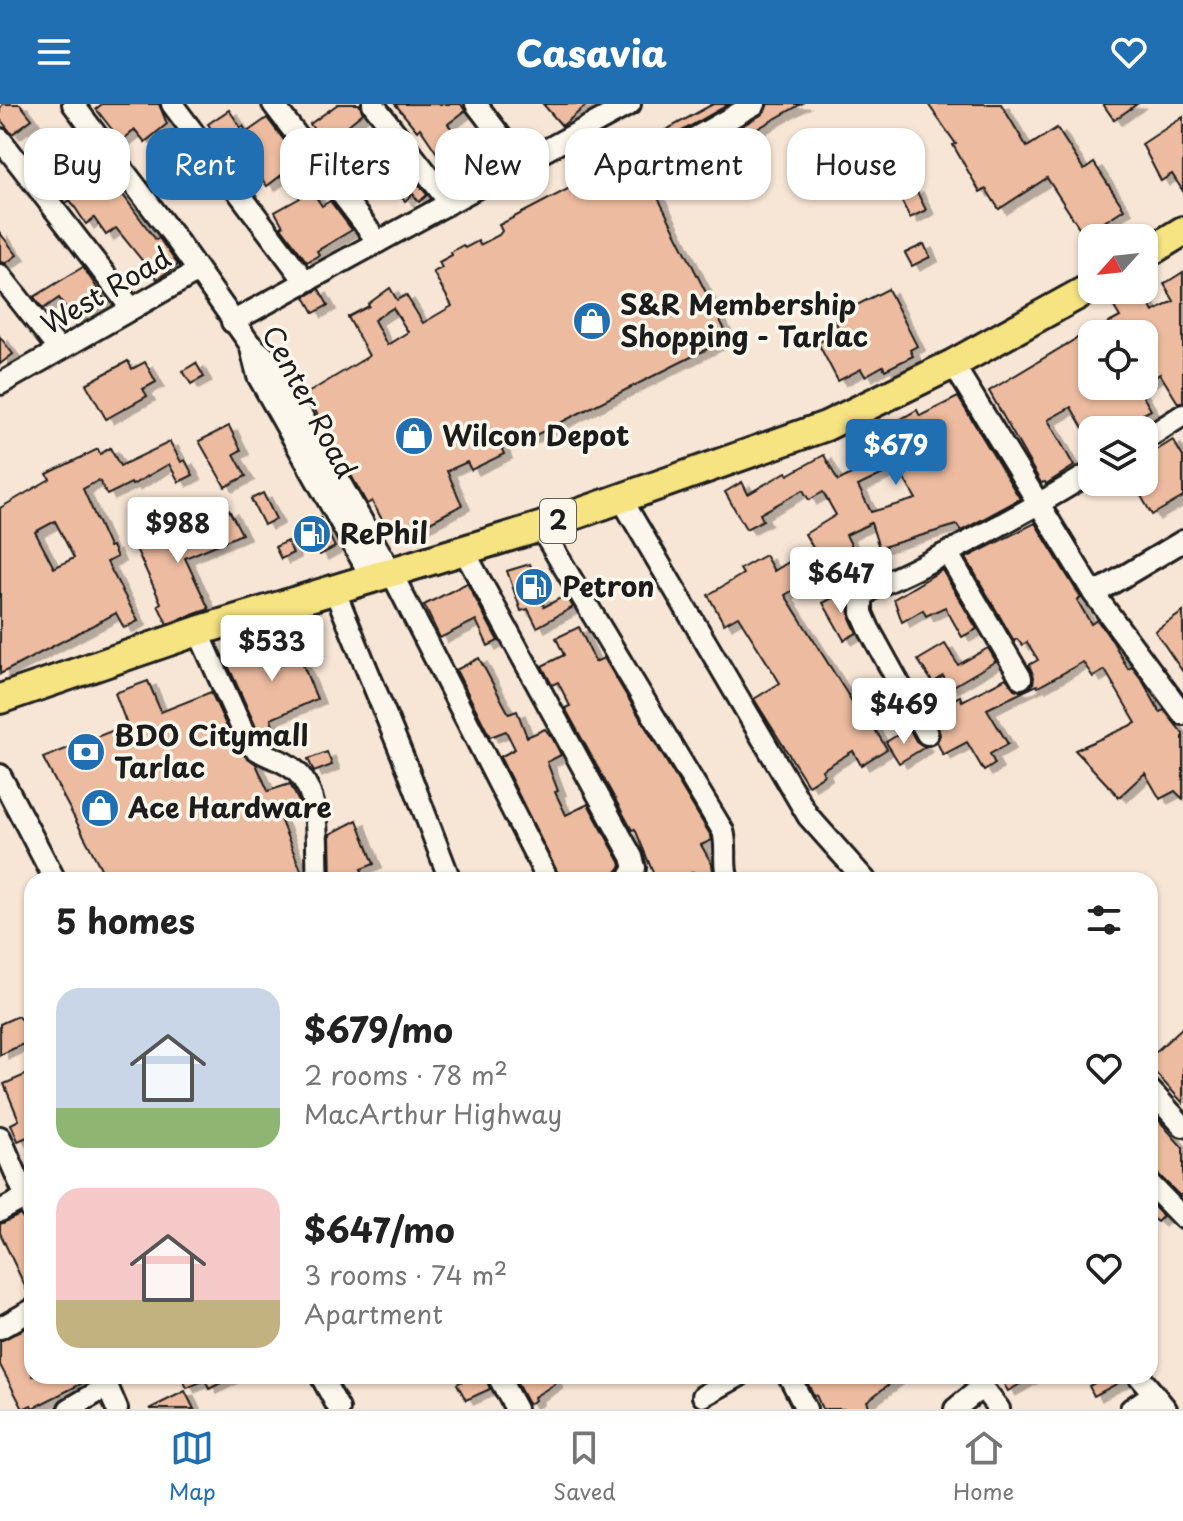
<!DOCTYPE html>
<meta charset="utf-8">
<style>
body{margin:0;font-family:"Playpen Sans",sans-serif;background:#f6f6f6;color:#222;height:100vh;display:flex;flex-direction:column;font-size:30px;white-space:nowrap}
*{box-sizing:border-box;margin:0}
p{font-size:26px;color:#767676}
.icon{flex:none;width:44px;height:44px;fill:none;stroke:currentColor;stroke-width:2;stroke-linecap:round;stroke-linejoin:round}
.map{position:relative;flex:1;overflow:hidden}
.drawer{position:absolute;left:24px;top:768px;width:1134px;height:512px;display:flex;flex-direction:column;background:#fff;border-radius:24px;box-shadow:0 2px 6px #0004}
.drawer>*{flex:none}
.hud{position:absolute;left:24px;top:24px;width:1136px;height:72px;display:flex;gap:16px}
.needle{width:52px;rotate:243deg}
.fabs{position:absolute;left:1078px;top:120px;display:grid;gap:16px}
.fabs a{display:grid;place-items:center;width:80px;height:80px;border-radius:16px;background:#fff;box-shadow:0 2px 6px #0004;font-size:40px}
.price{position:absolute;translate:-50% -68px;padding:0 18px;border-radius:8px;background:#fff;color:#222;font-size:26px;line-height:52px;filter:drop-shadow(0 2px 4px #0008)}
.price::after{content:'';position:absolute;left:50%;top:48px;width:24px;height:18px;margin-left:-12px;background:inherit;clip-path:polygon(0 0,100% 0,50% 100%)}
.price.active{background:#1f6fb2;color:#fff}
ul{padding:0;list-style:none}
li{display:flex;align-items:center;gap:24px;height:200px;padding:0 32px}
li span{display:grid;place-items:center;flex:none;width:224px;height:160px;border-radius:24px;color:#555}
li>.icon{margin-inline-start:auto}
span .icon{width:96px;height:96px;fill:#fffc;stroke-width:1}
li b{font-size:34px}
h2{display:flex;justify-content:space-between;align-items:center;height:96px;padding:0 32px;font-size:34px}
.tag{padding:0 28px;border-radius:24px;background:#fff;box-shadow:0 2px 6px #0004;font-size:28px;line-height:72px}
.tag.active{background:#1f6fb2;color:#fff}
header{display:flex;justify-content:space-between;align-items:center;height:104px;padding:0 32px;background:#1f6fb2;color:#fff;font-size:36px;font-weight:800}
.dock{display:flex;justify-content:space-around;align-items:center;height:112px;border-top:2px solid #e0e0e0;background:#fff;font-size:22px;color:#767676}
.dock a{display:grid;justify-items:center;gap:4px}
.dock .active{color:#1f6fb2}
.map>svg:first-child{display:block}
.building{fill:#edbb9f;stroke:#1c1c1c;stroke-width:2;fill-rule:evenodd;filter:url(#shadow)}
.lines{fill:none;stroke-linecap:round;stroke-linejoin:round}
.minor-casing{stroke:#1c1c1c;stroke-width:26}
.highway-casing{stroke:#1c1c1c;stroke-width:34}
.minor{stroke:#fbf7ec;stroke-width:20}
.highway{stroke:#f6e381;stroke-width:28}
.labels{text-anchor:middle;stroke-width:7;stroke-linejoin:round;paint-order:stroke}
.shield{fill:#fbf7ec;stroke:#5f5e5a;stroke-width:2}
.shield-label{font-size:26px;font-weight:bold;fill:#1c1c1c}
.street-label{font-size:28px;fill:#1c1c1c;stroke:#fbf7ec}
.poi-label{font-size:28px;font-weight:bold;fill:#1c1c1c;stroke:#fbf7ec;text-anchor:start}
</style>
<header><svg class="icon" aria-label="menu" viewBox="0 0 24 24"><path d="M4 6h16M4 12h16M4 18h16"/></svg>Casavia<svg class="icon" aria-label="heart" viewBox="0 0 24 24"><path d="M12 20l-8-8c-3-5 5-10 8-4 3-6 11-1 8 4z"/></svg></header>
<div class="map">
<svg width="1183" height="1305" viewBox="0 0 1183 1305">
<defs>
<filter id="shadow"><feDropShadow dx="8" dy="4.5" stdDeviation="0" flood-color="#0004"/></filter>
</defs>
<rect width="100%" height="100%" fill="#f7e5d5"/>
<filter id="ink" filterUnits="userSpaceOnUse"><feTurbulence type="fractalNoise" baseFrequency=".0125" numOctaves="2"/><feDisplacementMap in="SourceGraphic" scale="16" xChannelSelector="R" yChannelSelector="G"/><feConvolveMatrix kernelMatrix="1 2 1 2 8 2 1 2 1" color-interpolation-filters="sRGB"/></filter>
<g filter="url(#ink)">
<g class="building">
<polygon points="3,0 20,0 32,15 12,30 0,15 0,4"/>
<polygon points="102,0 159,0 167,20 145,38 135,26 121,37 96,5"/>
<polygon points="338,0 359,0 363,9 325,40 310,20"/>
<polygon points="395,0 461,0 465,7 448,20 479,65 457,79 420,24 417,27"/>
<polygon points="543,0 588,0 562,22"/>
<polygon points="713,0 729,0 645,48 644,38"/>
<path d="M768,0H801L653,84L729,234L524,337L522,334L501,343L504,350L471,366L467,358L447,367L462,401L402,433L387,425L372,397L367,400L306,290L369,252L348,213L369,202L368,200L390,184L397,196L406,191L423,219L452,202L433,168L442,164L439,158L452,151L451,148L463,141L465,144L478,137L480,141L499,131L502,127L499,121L581,78L582,80L593,75L595,80L602,76V86L607,91H620L761,11ZM393,204L408,228L387,241L374,216Z"/>
<polygon points="928,0 1001,0 1027,43 1057,24 1084,66 1094,59 1124,105 1084,131 1047,74 999,105 986,85 980,88 953,41 956,40"/>
<polygon points="1103,0 1137,0 1114,16"/>
<polygon points="229,6 241,24 243,22 247,28 267,14 299,56 293,60 322,102 330,97 352,126 317,147 319,151 307,158 281,123 283,122 275,108 300,94 283,70 267,82 246,54 235,62 208,20"/>
<polygon points="1183,13 1183,87 1172,70 1161,77 1142,40"/>
<polygon points="63,30 101,84 112,76 142,117 156,136 159,134 178,161 157,175 116,124 106,131 94,114 86,120 70,96 66,99 31,54"/>
<polygon points="394,49 427,91 419,98 413,90 405,97 378,61"/>
<polygon points="915,84 926,106 910,114 899,92"/>
<polygon points="0,129 17,151 6,159 0,158"/>
<polygon points="924,140 930,153 912,162 905,149"/>
<polygon points="83,163 105,196 75,217 59,194 43,205 34,193"/>
<polygon points="1183,168 1183,298 1178,299 1160,270 1144,280 1144,230 1135,230 1131,224 1121,230 1110,230 1105,221 1120,213 1111,198 1132,186 1141,186 1153,208 1174,197 1164,180"/>
<polygon points="319,185 328,201 314,209 305,193"/>
<polygon points="888,185 917,242 910,246 913,252 885,266 883,262 865,272 861,265 838,277 818,239 840,227 835,217 855,207 853,203"/>
<polygon points="0,233 13,250 0,260"/>
<polygon points="1079,233 1092,255 1092,282 1137,282 1151,306 1134,315 1139,324 1136,326 1084,326 1071,303 1048,316 1074,362 1046,380 1045,378 1041,379 989,287"/>
<polygon points="128,257 132,265 145,258 156,278 143,285 147,292 106,315 86,280"/>
<polygon points="196,259 204,273 191,280 183,267"/>
<path d="M958,293L1020,395L961,427L957,421L879,444L871,419L846,431L858,454L829,471L805,430L836,411L823,388L809,396L803,386L760,410L763,416L746,425L725,388L742,378L748,390L786,368L788,371L824,351L838,377L902,344L899,338L904,335L896,318L917,306L920,312ZM897,363L916,395L871,408L858,382Z"/>
<polygon points="229,322 241,346 234,350 246,372 225,383 199,337"/>
<polygon points="1173,336 1183,353 1183,393 1152,411 1133,378 1144,378 1144,363 1153,358 1149,351"/>
<path d="M170,338L181,358L185,356L193,371L179,378L169,360L132,381L131,379L107,391L99,376L83,385L109,443L112,442L117,453L107,458L138,517L124,524L116,509L0,570V404L50,375L47,370L98,345L100,350L110,344L120,362ZM55,417L74,454L54,464L35,428Z"/>
<polygon points="263,389 276,415 264,421 251,395"/>
<polygon points="229,406 242,430 185,454 209,505 167,520 158,501 161,499 133,438 147,430 140,417 158,408 170,432 173,431 180,443 219,425 214,414"/>
<polygon points="320,413 335,443 320,451 304,421"/>
<polygon points="1035,419 1081,494 1077,496 1091,520 1097,516 1113,538 1128,565 1132,563 1142,576 1160,608 1164,606 1183,630 1183,695 1175,687 1160,695 1145,669 1119,693 1075,646 1136,619 1105,566 1093,573 1083,558 1038,583 1037,581 987,605 1008,640 990,650 995,660 984,667 967,638 943,651 937,638 940,631 938,623 944,620 935,606 960,592 962,597 1006,574 1014,585 1020,587 1028,585 1033,580 1034,573 1029,561 1038,556 1027,538 1022,541 1017,535 1014,537 966,454"/>
<polygon points="287,437 293,449 281,455 275,443"/>
<polygon points="765,451 774,467 792,456 805,479 785,491 865,618 869,616 887,645 861,661 853,647 822,666 824,671 808,681 754,595 780,579 738,512 724,520 708,491 743,470 740,465"/>
<polygon points="530,460 544,503 566,491 573,503 537,523 528,505 521,507 507,467"/>
<polygon points="942,466 977,525 962,533 945,503 926,512 923,506 902,518 894,495"/>
<polygon points="467,479 498,537 488,542 476,516 440,534 424,501"/>
<polygon points="845,487 849,494 850,514 857,529 844,536 823,499"/>
<polygon points="1183,508 1183,568 1155,527"/>
<polygon points="579,523 595,558 604,554 711,732 712,736 701,741 712,760 713,767 697,776 693,768 679,776 656,776 635,725 632,726 565,604 570,602 558,578 552,581 542,562 564,551 556,534"/>
<polygon points="291,532 317,595 271,615 277,636 270,638 260,632 226,557"/>
<polygon points="945,540 958,561 988,544 996,557 950,584 943,572 933,579 918,556"/>
<polygon points="479,554 509,610 517,607 527,633 545,625 553,635 561,651 547,658 558,687 555,688 566,711 588,700 620,758 621,762 615,769 615,776 561,776 500,653 515,645 506,627 490,633 456,566"/>
<polygon points="148,577 161,608 211,588 237,645 256,660 268,687 290,680 300,700 278,710 305,776 107,776 43,654 127,621 115,589"/>
<polygon points="909,624 916,637 925,643 899,659 886,638"/>
<polygon points="327,648 332,661 314,668 308,655"/>
<polygon points="357,716 374,760 361,765 366,776 331,776 330,730"/>
<polygon points="32,909 32,936 0,951 0,920 18,912 20,915"/>
<polygon points="1183,923 1183,999 1150,963 1150,953"/>
<polygon points="32,968 32,1031 18,1037 11,1020 19,1016 4,980"/>
<polygon points="1150,1006 1183,1044 1183,1089 1180,1092 1159,1071 1150,1065"/>
<polygon points="1150,1099 1163,1112 1157,1118 1150,1112"/>
<polygon points="20,1111 32,1122 30,1193 0,1129 0,1120"/>
<polygon points="32,1221 32,1272 90,1272 91,1275 33,1304 31,1301 23,1305 0,1261 0,1237"/>
<polygon points="181,1272 234,1272 209,1285 205,1276 187,1284"/>
<polygon points="471,1272 485,1272 490,1285 466,1296 457,1280"/>
<polygon points="513,1272 550,1272 555,1280 534,1293 535,1296 528,1300"/>
<polygon points="804,1272 900,1272 867,1297 870,1305 822,1305 816,1291 814,1292"/>
<polygon points="999,1272 1034,1272 1008,1287"/>
<polygon points="1097,1272 1126,1272 1126,1275 1094,1292 1089,1282 1100,1276"/>
<polygon points="185,1287 194,1305 149,1305"/>
</g>
<g class="lines">
<defs>
<g id="minor">
<polyline points="73,0 175,134 250,240 258,272 372,474"/>
<polyline points="172,0 305,177"/>
<polyline points="273,0 378,138"/>
<polyline points="373,0 449,98"/>
<polyline points="476,0 521,59"/>
<polyline points="0,35 131,204"/>
<polyline points="614,80 755,0"/>
<polyline points="0,171 59,246"/>
<polyline points="232,218 630,0"/>
<polyline points="250,240 271,258 391,468 548,776"/>
<polyline points="953,260 1094,490 1183,610"/>
<polyline points="0,280 198,167"/>
<polyline points="1144,336 1183,311"/>
<polyline points="622,396 808,712 865,776"/>
<path d="M540,423L723,727C728,744 722,760 728,776"/>
<polyline points="464,447 632,753 635,764 628,776"/>
<polyline points="948,450 1021,574"/>
<polyline points="334,485 407,663 450,776"/>
<polyline points="1094,490 1183,437"/>
<path d="M198,527L249,640C263,653 283,654 297,668C323,695 315,742 318,776"/>
<path d="M927,630L869,525L862,509V494L870,486C947,451 1020,412 1092,368"/>
<polyline points="0,671 55,776"/>
<polyline points="1150,986 1183,1022"/>
<polyline points="0,1033 32,1107"/>
<polyline points="1150,1080 1183,1114"/>
<polyline points="0,1107 26,1093"/>
<polyline points="0,1224 32,1206"/>
<polyline points="103,1272 117,1305"/>
<polyline points="321,1272 339,1305"/>
<polyline points="498,1272 516,1305"/>
<polyline points="789,1272 806,1305"/>
<polyline points="973,1272 999,1305"/>
<polyline points="1139,1272 1166,1305"/>
<polyline points="703,1292 739,1272"/>
<polyline points="69,1305 108,1282"/>
<polyline points="955,1305 982,1283"/>
<polyline points="1131,1305 1153,1290"/>
</g>
<g id="highway">
<polyline points="1144,151 1183,127"/>
<polyline points="0,595 198,527 540,423 826,322 953,260 1092,183"/>
</g>
</defs>
<use href="#minor" class="minor-casing"/>
<use href="#highway" class="highway-casing"/>
<use href="#minor" class="minor"/>
<use href="#highway" class="highway"/>
</g>
</g>
<defs>
<symbol id="shop-disc" viewBox="-11 -11 22 22"><circle r="9.5" fill="#1f6fb2" stroke="#fbf7ec"/><path d="M-5-2.5h2.3a2.7 3.5 0 0 1 5.4 0H5L5.5 6h-11ZM-1.5-2.5h3a1.5 2.3 0 0 0-3 0Z" fill="#fff"/></symbol>
<symbol id="fuel-disc" viewBox="-11 -11 22 22"><circle r="9.5" fill="#1f6fb2" stroke="#fbf7ec"/><path d="M-5.5-6h7V0h2V4h1.3V-2.5L3-4.5l.8-.8L6-3V5H2.5V1h-1V6h-7ZM-4.2-4.7v3.2H.2V-4.7Z" fill="#fff"/></symbol>
<symbol id="bank-disc" viewBox="-11 -11 22 22"><circle r="9.5" fill="#1f6fb2" stroke="#fbf7ec"/><path d="M-6-4H6V4H-6ZM0-2.3a2.3 2.3 0 1 0 0 4.6a2.3 2.3 0 1 0 0-4.6Z" fill="#fff"/></symbol>
</defs>
<g fill-rule="evenodd">
<use href="#shop-disc" x="570" y="195" width="44" height="44"/>
<use href="#shop-disc" x="392" y="310" width="44" height="44"/>
<use href="#fuel-disc" x="290" y="408" width="44" height="44"/>
<use href="#fuel-disc" x="512" y="461" width="44" height="44"/>
<use href="#bank-disc" x="64" y="626" width="44" height="44"/>
<use href="#shop-disc" x="78" y="682" width="44" height="44"/>
</g>
<g class="labels">
<rect class="shield" x="540" y="395" width="36" height="44" rx="6"/>
<g class="shield-label">
<text x="558" y="426">2</text>
</g>
<g class="street-label">
<text transform="translate(106 187) rotate(-30)" y="10">West Road</text>
<text transform="translate(309 298) rotate(62)" y="10">Center Road</text>
</g>
<g class="poi-label">
<text x="620" y="211">S&amp;R Membership<tspan x="620" dy="32">Shopping - Tarlac</tspan></text>
<text x="442" y="342">Wilcon Depot</text>
<text x="340" y="440">RePhil</text>
<text x="562" y="493">Petron</text>
<text x="114" y="642">BDO Citymall<tspan x="114" dy="32">Tarlac</tspan></text>
<text x="128" y="714">Ace Hardware</text>
</g>
</g>
</svg>
<div class="fabs">
<a><svg class="needle" viewBox="-14 -14 28 28"><path d="M0-13l5 13h-10z" fill="#e53935"/><path d="M0 13l5-13h-10z" fill="#767676"/></svg></a>
<a><svg class="icon" aria-label="locate" viewBox="0 0 24 24"><circle cx="12" cy="12" r="6"/><path d="M12 2v4M12 18v4M2 12h4M18 12h4"/></svg></a>
<a><svg class="icon" aria-label="layers" viewBox="0 0 24 24"><path d="M12 4l9 5-9 5-9-5zM3 14l9 5 9-5"/></svg></a>
</div>
<b class="price active" style="left:896px;top:383px">$679</b>
<b class="price" style="left:178px;top:461px">$988</b>
<b class="price" style="left:841px;top:511px">$647</b>
<b class="price" style="left:272px;top:579px">$533</b>
<b class="price" style="left:904px;top:642px">$469</b>
<div class="hud">
<a class="tag">Buy</a>
<a class="tag active">Rent</a>
<a class="tag">Filters</a>
<a class="tag">New</a>
<a class="tag">Apartment</a>
<a class="tag">House</a>
</div>
<section class="drawer">
<h2>5 homes<svg class="icon" aria-label="filters" viewBox="0 0 24 24"><path d="M4 7h16M4 17h16"/><circle cx="9" cy="7" r="2"/><circle cx="15" cy="17" r="2"/></svg></h2>
<ul>
<li><span style="background:linear-gradient(#c9d6e8 75%,#8fb573 0)"><svg class="icon" aria-label="home" viewBox="0 0 24 24"><path d="M3 11l9-7 9 7M6 9v11h12V9"/></svg></span><div><b>$679/mo</b><p>2 rooms · 78 m²</p><p>MacArthur Highway</p></div><svg class="icon" aria-label="heart" viewBox="0 0 24 24"><path d="M12 20l-8-8c-3-5 5-10 8-4 3-6 11-1 8 4z"/></svg></li>
<li><span style="background:linear-gradient(#f6c9c9 70%,#c2b280 0)"><svg class="icon" aria-label="home" viewBox="0 0 24 24"><path d="M3 11l9-7 9 7M6 9v11h12V9"/></svg></span><div><b>$647/mo</b><p>3 rooms · 74 m²</p><p>Apartment</p></div><svg class="icon" aria-label="heart" viewBox="0 0 24 24"><path d="M12 20l-8-8c-3-5 5-10 8-4 3-6 11-1 8 4z"/></svg></li>
</ul>
</section>
</div>
<nav class="dock">
<a class="active"><svg class="icon" aria-label="map" viewBox="0 0 24 24"><path d="M3 6l6-2 6 2 6-2v14l-6 2-6-2-6 2zM9 4v14M15 6v14"/></svg>Map</a>
<a><svg class="icon" aria-label="saved" viewBox="0 0 24 24"><path d="M7 4h10v16l-5-4-5 4z"/></svg>Saved</a>
<a><svg class="icon" aria-label="home" viewBox="0 0 24 24"><path d="M3 11l9-7 9 7M6 9v11h12V9"/></svg>Home</a>
</nav>
